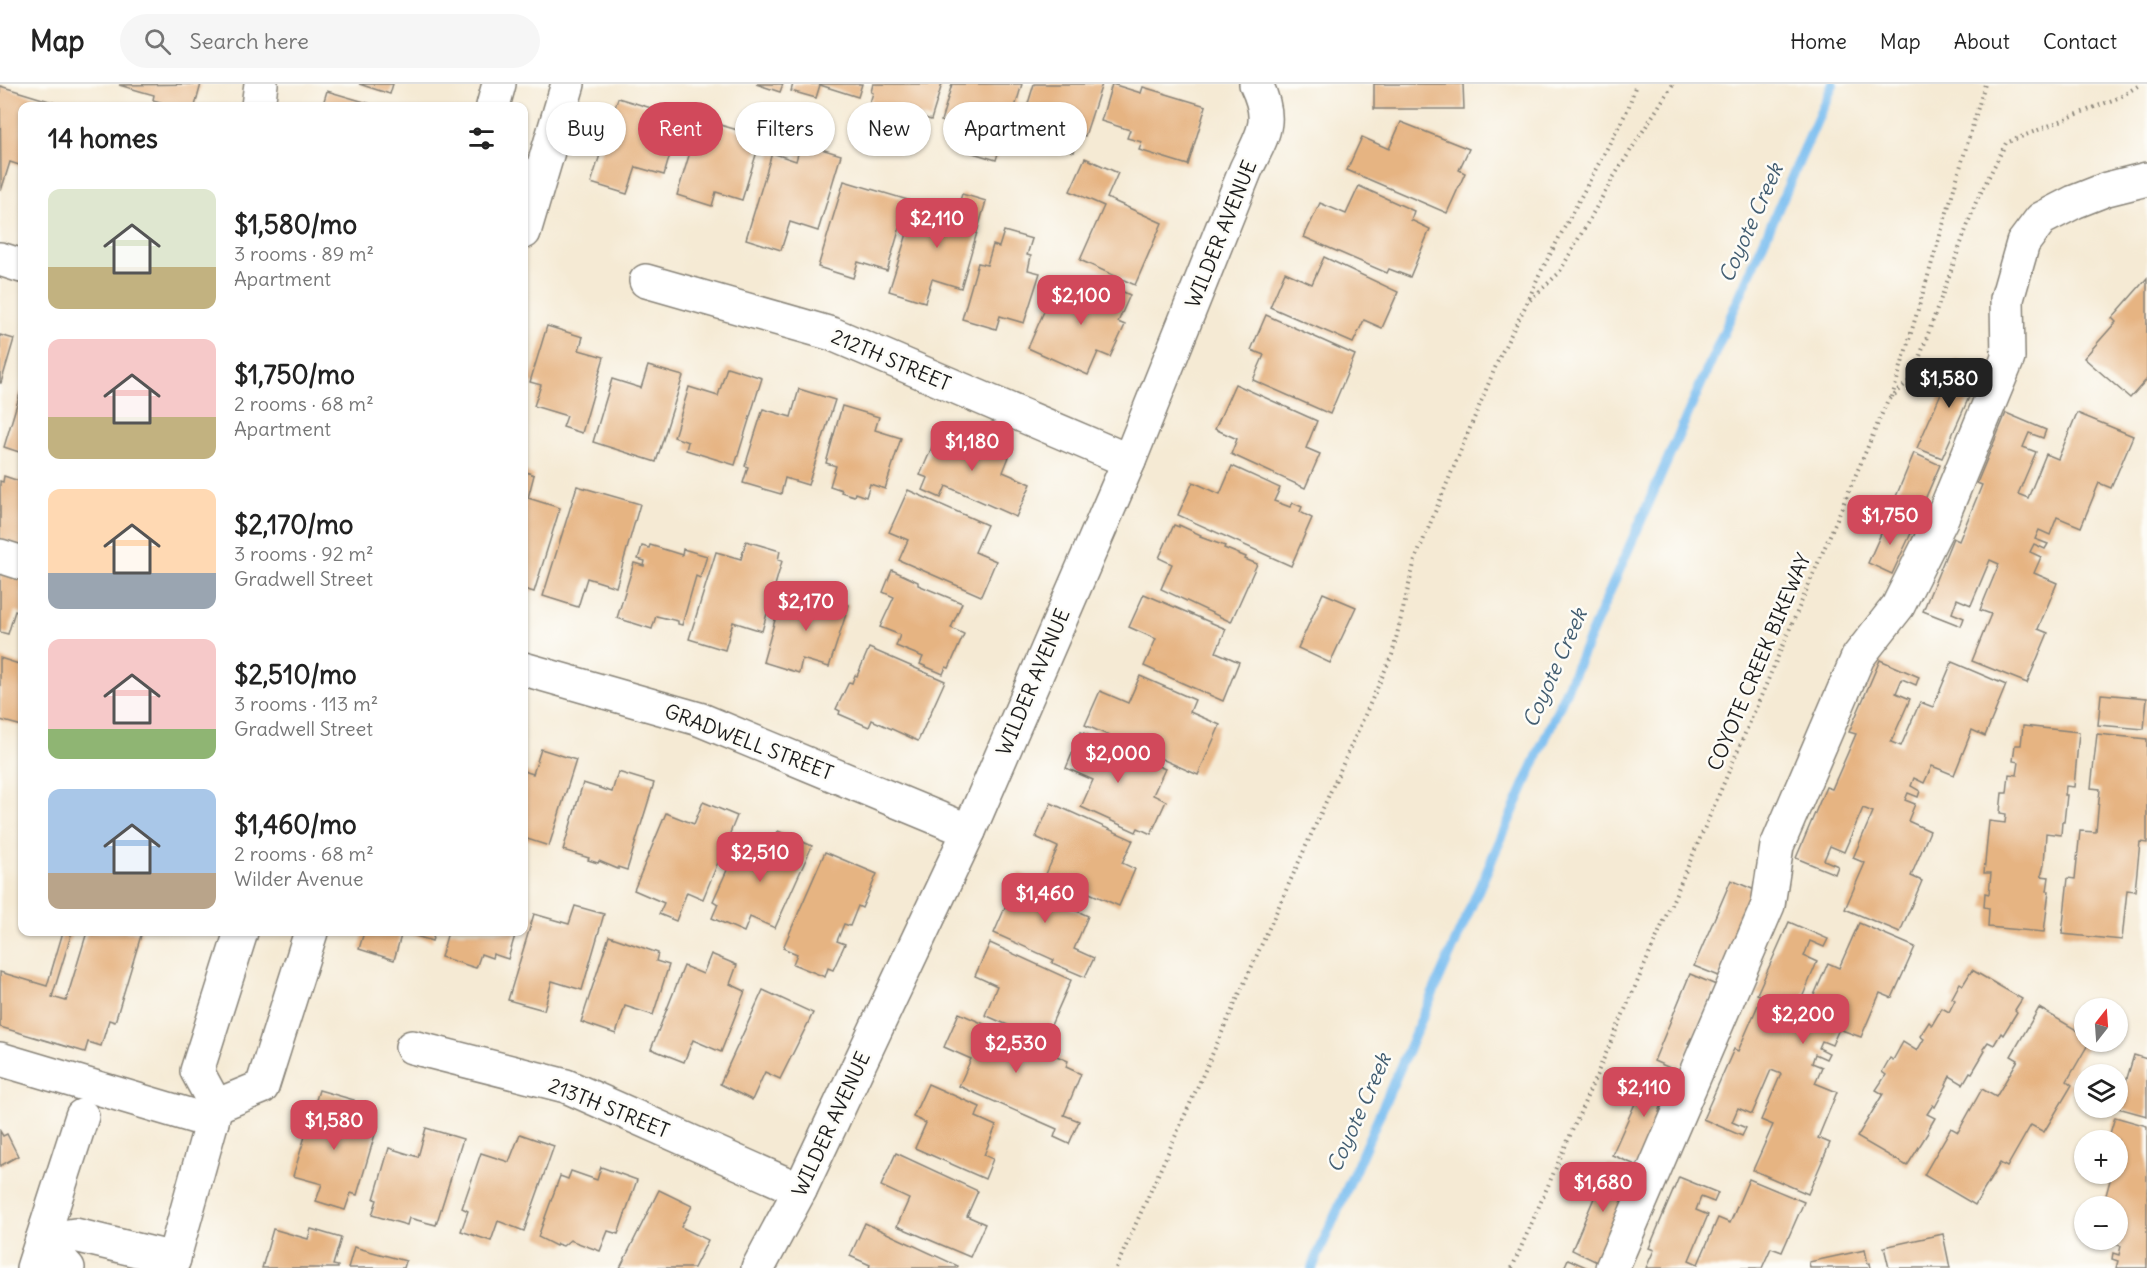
<!DOCTYPE html>
<meta charset="utf-8">
<style>
body{margin:0;font-family:Delius,sans-serif;background:#f6f6f6;color:#222;height:100vh;display:flex;flex-direction:column;font-size:22px;white-space:nowrap}
*{box-sizing:border-box;margin:0}
p{font-size:20px;color:#767676}
.icon{flex:none;width:33px;height:33px;fill:none;stroke:currentColor;stroke-width:2;stroke-linecap:round;stroke-linejoin:round}
.map{position:relative;flex:1;overflow:hidden}
.details{position:absolute;left:18px;top:18px;width:510px;height:834px;display:flex;flex-direction:column;background:#fff;border-radius:12px;box-shadow:0 2px 4px #0004}
.details>*{flex:none}
.banner{position:absolute;left:546px;top:18px;width:570px;height:54px;display:flex;gap:12px}
.needle{width:39px;rotate:17deg}
.fabs{position:absolute;left:2074px;top:914px;display:grid;gap:12px}
.fabs a{display:grid;place-items:center;width:54px;height:54px;border-radius:50%;background:#fff;box-shadow:0 2px 4px #0004;font-size:30px}
.price{position:absolute;translate:-50% -51px;padding:0 14px;border-radius:12px;background:#d1495b;color:#fff;font-size:20px;line-height:39px;filter:drop-shadow(0 2px 3px #0008)}
.price::after{content:'';position:absolute;left:50%;top:36px;width:18px;height:14px;margin-left:-9px;background:inherit;clip-path:polygon(0 0,100% 0,50% 100%)}
.price.selected{background:#222;color:#fff}
ul{padding:0;list-style:none}
li{display:flex;align-items:center;gap:18px;height:150px;padding:0 30px}
li span{display:grid;place-items:center;flex:none;width:168px;height:120px;border-radius:12px;color:#555}
li>.icon{margin-inline-start:auto}
span .icon{width:72px;height:72px;fill:#fffc;stroke-width:1}
li b{font-size:26px}
h2{display:flex;justify-content:space-between;align-items:center;height:72px;padding:0 30px;font-size:26px}
.tag{padding:0 21px;border-radius:27px;background:#fff;box-shadow:0 2px 4px #0004;font-size:21px;line-height:54px}
.tag.selected{background:#d1495b;color:#fff}
header{display:flex;align-items:center;gap:36px;box-sizing:border-box;height:84px;padding:0 30px;background:#fff;border-bottom:2px solid #e0e0e0}
header strong{font-size:28px}
nav{display:flex;gap:33px;margin-inline-start:auto;font-size:21px}
.search{width:420px;height:54px;background:#f6f6f6;display:flex;align-items:center;gap:15px;box-sizing:border-box;padding:0 21px;border-radius:33px;color:#767676;font-size:22px}
.map>svg:first-child{display:block}
.lines{fill:none;stroke-linecap:round;stroke-linejoin:round}
.stream{stroke:#7abef0;stroke-width:10}
.building{fill:#e6b482}
.minor-casing{stroke:#888378;stroke-width:36}
.path{stroke:#888378;stroke-width:4;stroke-dasharray:1.5 4.5;stroke-linecap:butt}
.minor{stroke:#fff;stroke-width:33}
.labels{text-anchor:middle;stroke-width:5;stroke-linejoin:round;paint-order:stroke}
.street-label{font-size:20px;fill:#1c1c1c;stroke:#fdfcf7}
.water-label{font-size:21px;font-style:italic;fill:#425d71;stroke:#fdfcf7}
</style>
<header>
<strong>Map</strong>
<div class="search"><svg class="icon" aria-label="search" viewBox="0 0 24 24"><circle cx="10" cy="10" r="6"/><path d="M15 15l6 6"/></svg>Search here</div>
<nav><a>Home</a><a>Map</a><a>About</a><a>Contact</a></nav>
</header>
<div class="map">
<svg width="2147" height="1184" viewBox="0 0 2147 1184">
<rect width="100%" height="100%" fill="#fdfcf7"/>
<filter id="ink" filterUnits="userSpaceOnUse"><feTurbulence type="fractalNoise" baseFrequency=".0167" numOctaves="2"/><feDisplacementMap in="SourceGraphic" scale="12" xChannelSelector="R" yChannelSelector="G"/><feConvolveMatrix kernelMatrix="1 2 1 2 8 2 1 2 1" color-interpolation-filters="sRGB"/></filter>
<filter id="wash" filterUnits="userSpaceOnUse"><feTurbulence type="fractalNoise" baseFrequency=".008" numOctaves="4" result="noise"/><feDisplacementMap in="SourceGraphic" scale="24" xChannelSelector="R" yChannelSelector="G"/><feGaussianBlur stdDeviation="1.35" result="paint"/><feColorMatrix in="noise" values="0 0 0 0 0 0 0 0 0 0 0 0 0 0 0 0 0 1.4 0 .05"/><feComposite in="paint" operator="in"/></filter>
<g filter="url(#wash)">
<rect width="100%" height="100%" fill="#f5ead4"/>
<g class="lines">
<polyline class="stream" points="1312,1184 1833,0"/>
</g>
<g id="blocks">
<g class="building">
<polygon points="201,0 195,22 174,22 153,16 154,11 119,1"/>
<polygon points="359,0 393,0 390,10"/>
<polygon points="756,0 783,0 780,8"/>
<polygon points="793,0 862,0 858,13 820,1 816,14 791,7"/>
<polygon points="873,0 942,0 931,36 907,28 902,43 866,31 873,9 871,8"/>
<polygon points="952,0 1022,0 1005,57 1002,56 996,76 963,66 969,46 941,37"/>
<polygon points="1034,0 1102,0 1085,52 1079,50 1074,68 1036,55 1034,61 1014,54 1020,35 1023,36"/>
<polygon points="1112,0 1141,9 1143,3 1206,22 1188,81 1139,66 1142,58 1127,54 1130,46 1101,37"/>
<polygon points="1374,0 1463,0 1464,25 1374,25"/>
<polygon points="0,2 59,20 58,22 22,22 22,82 10,78 1,107"/>
<polygon points="327,7 378,22 319,22 320,19 323,20"/>
<polygon points="618,14 681,33 664,91 636,83 627,110 591,99"/>
<polygon points="710,38 741,47 744,39 764,45 742,116 716,108 712,122 677,111 694,55 704,58"/>
<polygon points="1401,38 1469,65 1459,86 1465,89 1447,129 1347,86 1362,53 1389,65"/>
<polygon points="801,59 841,71 818,147 790,138 781,166 746,155 772,69 796,77"/>
<polygon points="1085,74 1118,89 1107,114 1162,139 1135,201 1080,176 1104,122 1070,107"/>
<polygon points="844,97 908,116 887,187 858,178 853,194 818,183"/>
<polygon points="1359,102 1414,127 1411,136 1430,145 1410,193 1389,185 1387,189 1304,153 1320,119 1346,130"/>
<polygon points="962,110 986,117 961,204 932,195 925,218 889,207 916,121 955,133"/>
<polygon points="1004,147 1032,155 1027,171 1031,172 1028,186 1040,189 1024,239 1000,232 996,245 962,235 978,179 987,181 993,161 999,163"/>
<polygon points="1324,173 1398,208 1382,244 1364,236 1353,259 1270,223 1285,188 1312,200"/>
<polygon points="2147,194 2147,295 2130,314 2084,274 2116,238 2112,234"/>
<polygon points="1097,196 1130,211 1118,238 1125,241 1110,273 1098,268 1088,291 1028,264 1052,209 1060,213 1065,201 1090,212"/>
<polygon points="1266,231 1355,271 1330,330 1253,296 1264,271 1251,266"/>
<polygon points="547,242 583,253 579,266 604,273 582,349 563,343 567,332 534,322 541,301 530,298"/>
<polygon points="0,251 14,255 1,299 0,299"/>
<polygon points="1956,275 1981,286 1942,374 1917,364"/>
<polygon points="648,282 683,292 656,378 593,358 612,295 641,304"/>
<polygon points="727,283 762,294 735,381 686,366 688,358 674,353 689,303 718,312"/>
<polygon points="1235,300 1317,337 1306,364 1320,370 1305,404 1231,370 1237,355 1215,345"/>
<polygon points="22,303 22,369 4,363"/>
<polygon points="799,305 835,316 808,401 785,394 781,410 743,399 748,383 745,382 763,325 791,333"/>
<polygon points="842,322 879,333 875,346 901,354 885,405 870,400 866,413 855,409 854,412 841,408 842,406 830,402 836,382 826,379"/>
<polygon points="2006,329 2046,346 2043,354 2029,349 2023,363 2036,368 2018,410 2028,414 2046,370 2058,375 2077,329 2133,352 2111,404 2099,399 2081,443 2057,433 2050,451 2039,446 2035,455 2048,460 2045,465 2034,460 2030,468 2041,473 2034,489 2057,499 2038,545 2048,549 2027,599 1972,577 1991,530 1980,526 1999,480 1990,476 1971,521 1957,515 1952,529 1964,534 1961,542 1923,527 1953,454 1959,457 1982,401 1977,399"/>
<polygon points="942,340 969,352 967,355 1009,373 1003,388 1031,400 1016,433 946,402 941,414 923,406 928,394 920,391"/>
<polygon points="1914,369 1940,381 1915,438 1890,427"/>
<polygon points="1232,382 1280,404 1274,417 1290,423 1293,419 1302,423 1300,428 1312,434 1291,482 1178,431 1193,398 1220,410"/>
<polygon points="524,387 534,391 528,414 560,424 534,508 524,505"/>
<polygon points="4,392 22,398 22,462 0,455 0,397 3,398"/>
<polygon points="577,402 640,420 616,503 587,494 578,523 543,512"/>
<polygon points="908,406 987,441 975,468 996,477 981,512 899,476 908,456 889,448"/>
<polygon points="1888,434 1913,445 1892,490 1868,479"/>
<polygon points="1174,441 1179,443 1179,441 1201,451 1200,453 1225,462 1224,464 1246,473 1245,475 1257,480 1231,538 1161,505 1172,480 1159,474"/>
<polygon points="746,457 780,467 778,476 782,477 762,547 733,538 725,566 689,555 716,468 741,475"/>
<polygon points="650,461 682,471 683,465 707,472 700,494 696,492 682,541 678,540 678,537 656,532 652,545 617,534 634,479 644,482 645,477 638,475 642,462 649,464"/>
<polygon points="892,486 918,498 918,501 962,519 951,544 964,550 949,584 946,583 943,590 920,580 923,573 896,562 900,551 880,543 894,513 883,508"/>
<polygon points="0,489 22,496 22,530 15,527 8,550 0,548"/>
<polygon points="796,506 849,521 829,583 802,575 799,589 763,578 779,522 790,525"/>
<polygon points="1323,509 1356,523 1330,579 1298,564"/>
<polygon points="1144,510 1226,545 1216,568 1239,578 1223,617 1144,582 1156,555 1129,543"/>
<polygon points="869,564 945,597 918,657 872,636 869,643 839,630 840,627 836,625 849,598 852,599 855,591 857,592"/>
<polygon points="0,574 22,581 22,642 0,636"/>
<polygon points="1880,576 1919,593 1916,601 1902,595 1896,609 1910,615 1891,658 1901,662 1920,618 1933,623 1952,578 2006,601 1985,652 1972,646 1954,691 1932,682 1924,699 1914,694 1911,702 1920,707 1918,713 1908,709 1905,716 1915,720 1908,737 1930,747 1911,792 1922,797 1900,848 1845,825 1865,779 1853,774 1873,728 1863,724 1844,768 1830,762 1824,776 1838,782 1835,790 1796,774 1826,703 1832,705 1856,650 1849,648"/>
<polygon points="1140,592 1195,616 1190,628 1220,641 1198,691 1085,641 1100,607 1128,619"/>
<polygon points="2101,610 2147,614 2144,645 2098,641"/>
<polygon points="2023,642 2079,648 2074,703 2066,702 2065,711 2067,711 2064,738 2062,738 2061,751 2046,749 2044,781 2041,792 2049,793 2047,807 2049,807 2044,848 1988,843 1989,824 1984,823 1985,809 1989,810 1991,789 1984,789 1989,737 2005,739 2006,730 2000,729 2002,709 2007,709 2009,690 2017,691 2019,678 2013,677 2015,661 2021,661"/>
<polygon points="1081,648 1165,685 1153,711 1166,717 1151,750 1138,744 1136,748 1081,723 1093,696 1066,684"/>
<polygon points="2097,650 2147,655 2147,759 2140,758 2135,807 2127,806 2122,856 2062,850 2068,794 2075,795 2080,747 2096,748 2100,705 2091,704"/>
<polygon points="541,665 576,676 549,762 524,754 524,687 533,690"/>
<polygon points="618,688 654,699 627,786 618,783 618,785 599,777 598,779 588,776 589,774 563,766 583,699 612,708"/>
<polygon points="703,718 737,732 703,815 687,808 676,837 659,830 664,819 634,806 666,729 694,740"/>
<polygon points="1051,719 1133,756 1122,779 1135,785 1119,822 1046,790 1058,763 1036,753"/>
<polygon points="778,747 812,762 775,844 750,833 744,848 712,834 718,820 713,817 738,762 765,774"/>
<polygon points="825,768 877,790 862,824 858,822 850,842 844,840 837,857 845,860 833,886 828,884 825,893 793,880 797,870 783,864"/>
<polygon points="1020,789 1073,813 1068,823 1088,832 1074,865 1094,874 1085,893 1052,879 1054,876 994,849"/>
<polygon points="1731,796 1757,807 1719,892 1694,882"/>
<polygon points="575,822 604,830 582,906 552,897 544,926 508,916 534,830 569,840"/>
<polygon points="1789,838 1828,855 1824,863 1810,857 1804,872 1817,878 1799,921 1808,925 1828,879 1839,884 1859,839 1915,863 1892,914 1880,909 1861,953 1839,945 1832,961 1822,957 1819,964 1829,969 1826,975 1815,970 1812,979 1822,983 1815,999 1837,1008 1818,1054 1830,1059 1808,1110 1753,1086 1773,1041 1761,1036 1781,990 1771,986 1752,1030 1738,1024 1732,1038 1746,1044 1742,1052 1703,1035 1734,965 1738,967 1762,912 1757,910"/>
<polygon points="63,848 72,848 52,913 66,917 87,848 142,848 115,938 109,936 101,962 88,958 85,968 0,943 0,888 47,902"/>
<polygon points="364,848 402,848 394,876 359,865"/>
<polygon points="403,848 435,848 432,857"/>
<polygon points="448,848 516,848 508,875 493,870 492,874 481,870 476,884 441,873"/>
<polygon points="609,852 658,869 656,877 669,881 653,931 625,922 616,950 581,938"/>
<polygon points="990,859 1071,896 1044,957 985,931 997,902 975,892"/>
<polygon points="711,870 737,881 730,900 745,907 721,968 693,956 684,978 651,965 684,882 703,890"/>
<polygon points="1972,886 2022,915 2015,926 2017,928 2003,951 2001,949 1994,961 1988,958 1983,965 1985,967 1972,989 1970,988 1963,1000 1950,992 1946,1000 1947,1001 1935,1023 1933,1021 1927,1030 1935,1034 1928,1046 1929,1047 1907,1082 1857,1053 1883,1010 1876,1006 1886,991 1882,988 1890,974 1893,976 1903,958 1917,967 1924,955 1920,952 1929,938 1932,941 1942,924 1949,928 1955,916 1952,914 1960,899 1963,901"/>
<polygon points="1690,890 1716,901 1693,955 1691,954 1688,959 1691,960 1679,988 1654,977"/>
<polygon points="763,906 813,929 780,995 765,988 752,1016 720,1000"/>
<polygon points="2039,924 2085,951 2085,957 2090,957 2067,997 2072,1001 2044,1048 2031,1041 2007,1083 2000,1079 1975,1121 1924,1091 1951,1044 1958,1048 1982,1005 1996,1013 2018,976 2011,972"/>
<polygon points="959,929 1068,977 1066,983 1081,990 1064,1031 1079,1037 1069,1060 1054,1053 1057,1045 959,1002 971,975 944,963"/>
<polygon points="2134,971 2147,975 2147,1032 2118,1024"/>
<polygon points="1650,986 1675,997 1664,1023 1661,1023 1659,1028 1661,1028 1638,1082 1612,1071"/>
<polygon points="928,1000 980,1023 976,1033 996,1042 984,1071 993,1075 985,1095 915,1064 926,1039 913,1033"/>
<polygon points="319,1006 354,1016 348,1038 376,1047 357,1111 351,1109 345,1126 316,1117 322,1100 293,1092"/>
<polygon points="2115,1033 2147,1042 2147,1184 2116,1184 2118,1177 2112,1175 2113,1169 2119,1171 2121,1162 2115,1160 2120,1143 2118,1142 2118,1122 2103,1122 2112,1089 2118,1089 2118,1056 2108,1056"/>
<polygon points="426,1044 463,1055 436,1141 409,1134 407,1141 372,1131 377,1116 374,1115 389,1064 418,1073"/>
<polygon points="0,1047 3,1052 7,1050 18,1072 0,1082"/>
<polygon points="520,1050 554,1062 524,1147 498,1137 491,1157 461,1147 468,1127 462,1124 481,1069 509,1078"/>
<polygon points="896,1069 978,1107 967,1132 985,1140 970,1173 897,1142 909,1115 881,1102"/>
<polygon points="1608,1081 1634,1091 1597,1178 1572,1166"/>
<polygon points="601,1083 637,1096 618,1150 608,1147 600,1167 570,1156 563,1162 557,1160 556,1162 538,1153 560,1092 568,1095 571,1087 597,1096"/>
<polygon points="1679,1093 1718,1109 1714,1118 1701,1113 1696,1126 1708,1131 1689,1176 1698,1180 1718,1134 1730,1139 1749,1095 1804,1118 1782,1168 1771,1164 1762,1184 1646,1184 1654,1166 1649,1164"/>
<polygon points="659,1106 692,1122 681,1143 708,1156 694,1184 620,1184"/>
<polygon points="865,1139 958,1182 957,1184 869,1184 870,1181 850,1172"/>
<polygon points="273,1145 308,1155 311,1145 341,1154 333,1181 338,1182 338,1184 262,1184"/>
<polygon points="1943,1150 1950,1184 1889,1184 1884,1163"/>
<polygon points="354,1163 406,1177 404,1184 348,1184"/>
<polygon points="1865,1166 1868,1180 1870,1179 1871,1184 1810,1184 1809,1178"/>
<polygon points="1568,1175 1588,1184 1564,1184"/>
</g>
</g>
</g>
<g filter="url(#ink)">
<use href="#blocks" fill-opacity="0" stroke="#888378" stroke-width="1.5"/>
<g class="lines">
<defs>
<g id="minor">
<polyline points="258,22 261,0"/>
<polyline points="493,22 499,0"/>
<polyline points="524,148 568,0"/>
<polyline points="0,175 22,182"/>
<polyline points="646,197 832,250 1129,377"/>
<polyline points="0,472 22,479"/>
<polyline points="524,585 699,635 969,747"/>
<polyline points="412,963 566,1002 800,1106"/>
<polyline points="0,975 212,1038"/>
<polyline points="216,1022 262,1003 311,848"/>
<polyline points="33,1184 82,1032"/>
<polyline points="68,1184 42,1156 75,1151 174,1175"/>
<polyline points="171,1184 216,1022 197,987 241,848"/>
<path d="M758,1184L800,1106L969,747L1129,377L1246,85C1263,50 1274,38 1256,0"/>
<polyline points="1612,1184 1768,821 1777,762 1858,573 1898,522 1942,434 2008,274 2007,215 2023,159 2041,135 2074,118 2107,105 2147,95"/>
</g>
</defs>
<use href="#minor" class="minor-casing"/>
<g class="path">
<polyline points="1530,216 1559,189 1613,94 1673,0"/>
<polyline points="1892,313 1985,0"/>
<polyline points="1116,1184 1392,571 1415,476 1500,272 1528,217 1538,193 1628,25 1636,0"/>
<polyline points="1512,1184 1702,750 1887,318 1912,294 1976,118 2006,59 2120,13 2141,0"/>
</g>
<use href="#minor" class="minor"/>
</g>
</g>
<g class="labels">
<g class="street-label">
<text transform="translate(1221 150) rotate(-68)" y="7">WILDER AVENUE</text>
<text transform="translate(891 276) rotate(23)" y="7">212TH STREET</text>
<text transform="translate(1759 578) rotate(-67)" y="7">COYOTE CREEK BIKEWAY</text>
<text transform="translate(1033 598) rotate(-67)" y="7">WILDER AVENUE</text>
<text transform="translate(749 658) rotate(21)" y="7">GRADWELL STREET</text>
<text transform="translate(609 1024) rotate(22)" y="7">213TH STREET</text>
<text transform="translate(831 1040) rotate(-65)" y="7">WILDER AVENUE</text>
</g>
<g class="water-label">
<text transform="translate(1751 139) rotate(-66)" y="7">Coyote Creek</text>
<text transform="translate(1555 584) rotate(-66)" y="7">Coyote Creek</text>
<text transform="translate(1359 1029) rotate(-66)" y="7">Coyote Creek</text>
</g>
</g>
</svg>
<div class="fabs">
<a><svg class="needle" viewBox="-14 -14 28 28"><path d="M0-13l5 13h-10z" fill="#e53935"/><path d="M0 13l5-13h-10z" fill="#767676"/></svg></a>
<a><svg class="icon" aria-label="layers" viewBox="0 0 24 24"><path d="M12 4l9 5-9 5-9-5zM3 14l9 5 9-5"/></svg></a>
<a>+</a>
<a>−</a>
</div>
<b class="price" style="left:937px;top:165px">$2,110</b>
<b class="price" style="left:1081px;top:242px">$2,100</b>
<b class="price selected" style="left:1949px;top:325px">$1,580</b>
<b class="price" style="left:972px;top:388px">$1,180</b>
<b class="price" style="left:1890px;top:462px">$1,750</b>
<b class="price" style="left:806px;top:548px">$2,170</b>
<b class="price" style="left:1118px;top:700px">$2,000</b>
<b class="price" style="left:760px;top:799px">$2,510</b>
<b class="price" style="left:1045px;top:840px">$1,460</b>
<b class="price" style="left:1803px;top:961px">$2,200</b>
<b class="price" style="left:1016px;top:990px">$2,530</b>
<b class="price" style="left:1644px;top:1034px">$2,110</b>
<b class="price" style="left:334px;top:1067px">$1,580</b>
<b class="price" style="left:1603px;top:1129px">$1,680</b>
<div class="banner">
<a class="tag">Buy</a>
<a class="tag selected">Rent</a>
<a class="tag">Filters</a>
<a class="tag">New</a>
<a class="tag">Apartment</a>
</div>
<section class="details">
<h2>14 homes<svg class="icon" aria-label="filters" viewBox="0 0 24 24"><path d="M4 7h16M4 17h16"/><circle cx="9" cy="7" r="2"/><circle cx="15" cy="17" r="2"/></svg></h2>
<ul>
<li><span style="background:linear-gradient(#dfe7d0 65%,#c2b280 0)"><svg class="icon" aria-label="home" viewBox="0 0 24 24"><path d="M3 11l9-7 9 7M6 9v11h12V9"/></svg></span><div><b>$1,580/mo</b><p>3 rooms · 89 m²</p><p>Apartment</p></div></li>
<li><span style="background:linear-gradient(#f6c9c9 65%,#c2b280 0)"><svg class="icon" aria-label="home" viewBox="0 0 24 24"><path d="M3 11l9-7 9 7M6 9v11h12V9"/></svg></span><div><b>$1,750/mo</b><p>2 rooms · 68 m²</p><p>Apartment</p></div></li>
<li><span style="background:linear-gradient(#ffd9b3 70%,#9aa5b1 0)"><svg class="icon" aria-label="home" viewBox="0 0 24 24"><path d="M3 11l9-7 9 7M6 9v11h12V9"/></svg></span><div><b>$2,170/mo</b><p>3 rooms · 92 m²</p><p>Gradwell Street</p></div></li>
<li><span style="background:linear-gradient(#f6c9c9 75%,#8fb573 0)"><svg class="icon" aria-label="home" viewBox="0 0 24 24"><path d="M3 11l9-7 9 7M6 9v11h12V9"/></svg></span><div><b>$2,510/mo</b><p>3 rooms · 113 m²</p><p>Gradwell Street</p></div></li>
<li><span style="background:linear-gradient(#a9c7e8 70%,#b9a48a 0)"><svg class="icon" aria-label="home" viewBox="0 0 24 24"><path d="M3 11l9-7 9 7M6 9v11h12V9"/></svg></span><div><b>$1,460/mo</b><p>2 rooms · 68 m²</p><p>Wilder Avenue</p></div></li>
</ul>
</section>
</div>
